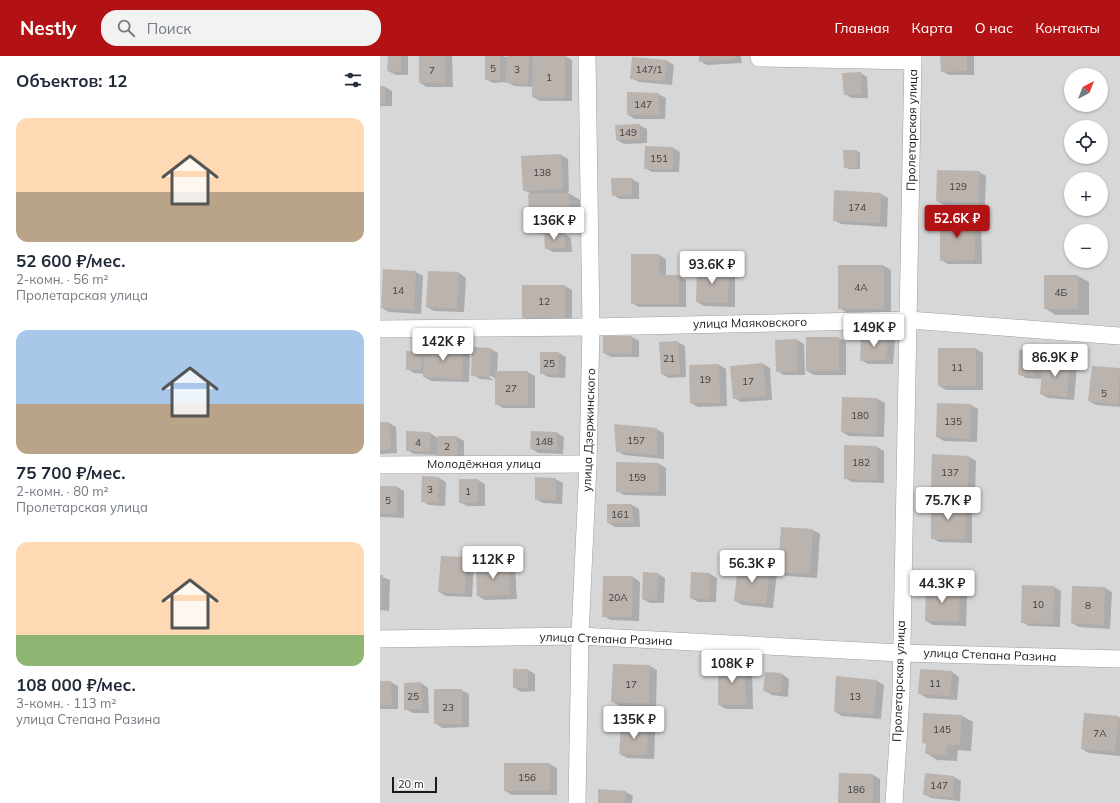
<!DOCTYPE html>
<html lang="ru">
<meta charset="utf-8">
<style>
body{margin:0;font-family:Mulish,sans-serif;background:#f2f2f3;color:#1f2937;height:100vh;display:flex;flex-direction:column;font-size:15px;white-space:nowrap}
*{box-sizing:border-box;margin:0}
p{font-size:13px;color:#747a83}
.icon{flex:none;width:22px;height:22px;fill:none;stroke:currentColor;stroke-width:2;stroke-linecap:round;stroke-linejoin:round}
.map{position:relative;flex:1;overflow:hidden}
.side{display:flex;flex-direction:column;background:#fff;width:380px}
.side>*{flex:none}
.needle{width:26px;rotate:42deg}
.fabs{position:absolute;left:684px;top:12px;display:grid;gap:8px}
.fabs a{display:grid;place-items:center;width:44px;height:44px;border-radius:50%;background:#fff;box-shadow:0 1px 3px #0004;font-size:20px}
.scale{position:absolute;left:12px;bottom:10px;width:45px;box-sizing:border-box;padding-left:4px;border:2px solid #1a1a1a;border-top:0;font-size:11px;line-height:14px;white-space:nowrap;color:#1a1a1a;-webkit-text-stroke:3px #fff;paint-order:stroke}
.price{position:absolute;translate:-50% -34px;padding:0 9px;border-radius:4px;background:#fff;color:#222;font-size:13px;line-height:26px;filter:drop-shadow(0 1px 2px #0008)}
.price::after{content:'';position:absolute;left:50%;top:24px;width:12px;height:9px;margin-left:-6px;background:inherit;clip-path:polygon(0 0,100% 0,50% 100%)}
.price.selected{background:#b31215;color:#fff}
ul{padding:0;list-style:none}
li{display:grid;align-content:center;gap:8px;height:212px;padding:0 16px}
li span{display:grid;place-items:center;height:124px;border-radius:12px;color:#555}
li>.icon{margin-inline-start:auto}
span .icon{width:72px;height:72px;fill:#fffc;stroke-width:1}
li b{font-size:17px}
h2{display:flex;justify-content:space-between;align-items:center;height:48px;padding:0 16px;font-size:17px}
header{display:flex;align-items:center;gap:24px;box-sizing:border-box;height:56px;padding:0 20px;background:#b31215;color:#fff}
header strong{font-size:19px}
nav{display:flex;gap:22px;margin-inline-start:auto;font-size:14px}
.search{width:280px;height:36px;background:#f2f2f3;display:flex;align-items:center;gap:10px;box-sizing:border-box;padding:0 14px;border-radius:16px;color:#747a83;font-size:15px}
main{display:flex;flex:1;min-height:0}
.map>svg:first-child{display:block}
.residential{fill:#d8d7d7;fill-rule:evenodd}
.shadow{fill:#0003}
.building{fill:#bbb3ae}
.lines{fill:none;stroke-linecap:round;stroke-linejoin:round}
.minor-casing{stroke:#9e9e9e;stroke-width:18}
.minor{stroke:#fff;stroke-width:17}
.labels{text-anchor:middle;stroke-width:3;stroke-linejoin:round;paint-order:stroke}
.number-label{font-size:10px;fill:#42403f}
.street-label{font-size:12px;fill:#1a1a1a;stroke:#fff}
</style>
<header>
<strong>Nestly</strong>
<div class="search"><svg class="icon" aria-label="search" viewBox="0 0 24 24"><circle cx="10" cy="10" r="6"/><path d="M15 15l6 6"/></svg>Поиск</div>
<nav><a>Главная</a><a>Карта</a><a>О нас</a><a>Контакты</a></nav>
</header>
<main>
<section class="side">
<h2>Объектов: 12<svg class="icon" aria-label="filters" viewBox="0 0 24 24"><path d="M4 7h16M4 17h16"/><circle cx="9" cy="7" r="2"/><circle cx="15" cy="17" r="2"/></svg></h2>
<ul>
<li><span style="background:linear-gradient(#ffd9b3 60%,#b9a48a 0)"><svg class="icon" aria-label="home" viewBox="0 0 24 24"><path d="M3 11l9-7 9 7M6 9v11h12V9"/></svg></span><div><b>52 600 ₽/мес.</b><p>2-комн. · 56 m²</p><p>Пролетарская улица</p></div></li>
<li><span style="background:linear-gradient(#a9c7e8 60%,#b9a48a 0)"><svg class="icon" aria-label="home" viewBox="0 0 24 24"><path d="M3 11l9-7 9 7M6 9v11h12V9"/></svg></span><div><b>75 700 ₽/мес.</b><p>2-комн. · 80 m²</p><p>Пролетарская улица</p></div></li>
<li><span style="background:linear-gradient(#ffd9b3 75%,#8fb573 0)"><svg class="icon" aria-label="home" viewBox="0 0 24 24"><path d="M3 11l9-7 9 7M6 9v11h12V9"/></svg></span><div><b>108 000 ₽/мес.</b><p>3-комн. · 113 m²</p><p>улица Степана Разина</p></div></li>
</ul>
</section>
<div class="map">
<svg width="740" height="747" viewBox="0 0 740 747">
<rect width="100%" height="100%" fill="#ebe7e1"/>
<path class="residential" d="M0,0H740V747H0ZM691,19H721V49H691ZM691,71H721V101H691ZM691,123H721V153H691ZM691,175H721V205H691Z"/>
<g class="shadow">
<polygon points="9,0 28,0 28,19 16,19 8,15"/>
<polygon points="40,0 72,0 73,31 47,31 40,27"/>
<polygon points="106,0 123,0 128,2 128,0 185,0 192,4 192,45 160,45 153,41 153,31 134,30 127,26 113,27 106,23"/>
<polygon points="320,0 361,0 362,7 327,9 320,5"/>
<polygon points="561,0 594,0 594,19 569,19 562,15"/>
<polygon points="287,5 294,9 292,29 259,26 251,22"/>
<polygon points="480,17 487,21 488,42 472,42 464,38"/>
<polygon points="0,31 5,31 12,35 12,50 0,50"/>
<polygon points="278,38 286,42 285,63 255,63 248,59"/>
<polygon points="259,69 267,73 267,87 244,88 237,84"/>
<polygon points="293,92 300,96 299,116 272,116 265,112"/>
<polygon points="477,95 480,97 480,113 468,113 465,111"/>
<polygon points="181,99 188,103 189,136 187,136 200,144 201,176 183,177 191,182 192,196 173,196 166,192 165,178 162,178 151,172 153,139 144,134"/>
<polygon points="599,116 606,120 605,150 564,149 557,145"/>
<polygon points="232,123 252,123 259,127 259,143 240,143 233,139"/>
<polygon points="455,135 501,138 508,142 507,171 461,168 454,164"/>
<polygon points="594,161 601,165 602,208 568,208 561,204 561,162"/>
<polygon points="252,199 279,199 286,203 286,220 299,220 306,224 306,251 259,251 252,247"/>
<polygon points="504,210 511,214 511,257 466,256 459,252"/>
<polygon points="348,213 355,217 355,251 324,250 317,246"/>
<polygon points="4,214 36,216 43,220 41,258 9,256 2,252"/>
<polygon points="79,217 86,222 84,256 54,255 47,251"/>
<polygon points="665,220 698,220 709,226 709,259 675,259 665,252"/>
<polygon points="185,230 192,234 192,265 150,265 143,261"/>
<polygon points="252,281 259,285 259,301 231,301 224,297"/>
<polygon points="508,281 515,285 513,308 488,308 481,304"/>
<polygon points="459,282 466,286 466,319 434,319 427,315"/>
<polygon points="417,284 424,288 425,319 404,319 397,315"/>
<polygon points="298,286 305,290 306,321 289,322 282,318"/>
<polygon points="83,292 90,296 89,326 51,325 44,321 44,318 34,317 27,313 41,297 45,299"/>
<polygon points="111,293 118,297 117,316 148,316 155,320 155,352 123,352 116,348 116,323 106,317 105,319 114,324 100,323 93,319"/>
<polygon points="596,293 603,297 603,334 566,334 559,330"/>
<polygon points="656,296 663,300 663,303 690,306 697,310 694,344 668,342 661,338 662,323 646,322 639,318"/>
<polygon points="179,297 186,301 185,322 168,321 161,317"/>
<polygon points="383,308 390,312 392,344 361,346 354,342"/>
<polygon points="339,309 346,313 347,350 318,351 311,347 310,310"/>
<polygon points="713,311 740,313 740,351 716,349 709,345"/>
<polygon points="498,343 505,347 504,381 469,380 462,376"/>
<polygon points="591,349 598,353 597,386 564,385 557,381"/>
<polygon points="0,367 9,367 16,371 17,397 0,398"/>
<polygon points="276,373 284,377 284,403 244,399 237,395"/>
<polygon points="152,376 177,377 184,381 183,398 158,397 151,392"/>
<polygon points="50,377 58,382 58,381 77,381 84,385 84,404 58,399 34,398 27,394"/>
<polygon points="465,390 497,391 504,395 504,427 472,426 465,422"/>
<polygon points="589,401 596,405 595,438 559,437 552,433"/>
<polygon points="279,408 286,412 286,440 244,439 237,435"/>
<polygon points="59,422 66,426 65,450 49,449 42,445"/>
<polygon points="175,423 183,427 182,448 163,447 156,443"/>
<polygon points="98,424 105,428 105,450 87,450 80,446"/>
<polygon points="0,431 17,431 24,435 24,462 0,461"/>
<polygon points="228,449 252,449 259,453 260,471 235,471 228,467"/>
<polygon points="585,449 592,453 592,487 559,486 552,482"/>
<polygon points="433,474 440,478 437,522 406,520 399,516"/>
<polygon points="87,502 94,506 92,541 66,540 59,536"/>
<polygon points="128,509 135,513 137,543 105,544 98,540"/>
<polygon points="390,512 397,516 393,552 363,549 355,545"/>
<polygon points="278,518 285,522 284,547 270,547 263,543"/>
<polygon points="330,518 337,522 336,546 318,546 311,542"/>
<polygon points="0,520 10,524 9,555 0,554"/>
<polygon points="253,521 260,526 259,565 231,564 223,560"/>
<polygon points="674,531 681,535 680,571 649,570 642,566"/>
<polygon points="693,531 725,532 732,536 730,573 699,571 692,567"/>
<polygon points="580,532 587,536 586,570 553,569 546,565"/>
<polygon points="339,608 365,608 372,612 373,653 346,653 339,649"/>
<polygon points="234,609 270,610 277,614 276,651 240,650 232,646"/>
<polygon points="148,614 155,618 155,635 141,636 134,631"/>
<polygon points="572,616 579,621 577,644 546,642 539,637"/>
<polygon points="386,617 402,618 409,623 408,641 392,639 385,635"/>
<polygon points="497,625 504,629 501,663 462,660 455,656"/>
<polygon points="0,626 11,626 18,630 18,653 0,653"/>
<polygon points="41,627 48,632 49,657 33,657 25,653"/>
<polygon points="81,634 89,638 89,671 62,672 55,667"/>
<polygon points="582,660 593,666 591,695 578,694 577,705 557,704 546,697"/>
<polygon points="738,661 740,662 740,700 709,697 702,693"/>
<polygon points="268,672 275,676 274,703 247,702 240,698"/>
<polygon points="170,708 177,712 177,739 132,739 125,735"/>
<polygon points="546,718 574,721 581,725 580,745 551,742 544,738"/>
<polygon points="493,719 500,723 500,747 459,747"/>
<polygon points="246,736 253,740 252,747 219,747"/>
</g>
<g class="building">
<polygon points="8,0 21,0 21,16 7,15"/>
<polygon points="39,0 65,0 66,27 39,27"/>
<rect x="105" y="0" width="15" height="24"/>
<polygon points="127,0 149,0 148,28 125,27"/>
<polygon points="153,0 185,0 185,42 152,41"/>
<polygon points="319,0 355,0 355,3 319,6"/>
<polygon points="560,0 587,0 587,15 561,16"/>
<polygon points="252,1 287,4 285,25 250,23"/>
<polygon points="481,16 482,38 464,39 462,17"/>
<rect x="0" y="30" width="5" height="17"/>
<polygon points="247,36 279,37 279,59 247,59"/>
<polygon points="260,68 260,83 236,84 235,69"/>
<polygon points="265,90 293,91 293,113 264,113"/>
<polygon points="463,94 477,94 477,112 464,112"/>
<polygon points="181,98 183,133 143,135 141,100"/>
<polygon points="557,114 600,115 598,147 556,145"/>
<polygon points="231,122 252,122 252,139 232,140"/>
<polygon points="454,134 501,137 500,167 453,165"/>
<polygon points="189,137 191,171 150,172 148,138"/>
<polygon points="594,160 595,204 560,205 560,161"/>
<polygon points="164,177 184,177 185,192 165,193"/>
<polygon points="251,198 279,198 279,219 299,219 299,248 251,248"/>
<rect x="458" y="209" width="46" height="44"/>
<polygon points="317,211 349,212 348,247 316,246"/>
<polygon points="3,213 36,215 34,254 1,252"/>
<polygon points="48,215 79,216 77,253 46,251"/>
<rect x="664" y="219" width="34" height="34"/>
<rect x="142" y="229" width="43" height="33"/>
<polygon points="481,279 508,280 506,304 480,305"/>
<polygon points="223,280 252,280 252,298 223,297"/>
<rect x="426" y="281" width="33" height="34"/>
<polygon points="417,283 418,315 396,316 395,284"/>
<polygon points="298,285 300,318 281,318 279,286"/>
<polygon points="44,289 83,291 82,323 43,321"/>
<polygon points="92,291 111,292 110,321 91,320"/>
<rect x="558" y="292" width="38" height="38"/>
<polygon points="639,294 656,295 654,320 638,319"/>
<polygon points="26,295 42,296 41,314 26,314"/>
<polygon points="160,296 179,296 178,318 160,318"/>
<polygon points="663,302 690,305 687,341 660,338"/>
<polygon points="383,307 386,340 353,343 350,310"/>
<polygon points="339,308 340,347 310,347 309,309"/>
<polygon points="712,310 740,312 738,348 708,345"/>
<rect x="115" y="315" width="33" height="34"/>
<polygon points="462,341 498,342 497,378 461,376"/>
<polygon points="557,347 591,348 590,383 556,381"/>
<polygon points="0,366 9,366 11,393 0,394"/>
<polygon points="234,368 277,372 277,399 236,396"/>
<polygon points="26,375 50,376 50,395 26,395"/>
<polygon points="151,375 177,376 177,394 150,393"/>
<polygon points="58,380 77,380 77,401 57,401"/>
<polygon points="464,389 497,390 497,424 464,423"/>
<polygon points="552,398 589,400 588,434 551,433"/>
<polygon points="236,406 279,407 279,436 236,436"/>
<polygon points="42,420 59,421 58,446 41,446"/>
<polygon points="155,421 176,422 176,444 155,444"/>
<rect x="79" y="423" width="19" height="24"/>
<rect x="0" y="430" width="17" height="28"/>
<polygon points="551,447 586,448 585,483 551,483"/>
<polygon points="227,448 252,448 253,467 227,467"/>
<polygon points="401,471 433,473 430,518 398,516"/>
<polygon points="61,500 87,501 85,538 58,536"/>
<polygon points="129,508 130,539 97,540 96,509"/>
<polygon points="358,508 390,511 386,548 354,545"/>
<polygon points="263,516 279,517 277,544 262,543"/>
<polygon points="311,516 330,517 329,543 310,542"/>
<polygon points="0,519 3,519 2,551 0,551"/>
<polygon points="223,520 253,520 252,561 222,561"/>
<polygon points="642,529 675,530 673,568 641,567"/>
<polygon points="546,530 580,531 579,566 545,565"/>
<polygon points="692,530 725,531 724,569 691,567"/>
<polygon points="338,607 365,607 366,649 338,649"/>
<polygon points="233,608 270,609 269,648 231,646"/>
<rect x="133" y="613" width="15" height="19"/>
<polygon points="540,613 572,615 570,640 538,638"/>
<polygon points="385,616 402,617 401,637 383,635"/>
<polygon points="456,620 497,624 494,659 454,656"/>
<polygon points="0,625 11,625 12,649 0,649"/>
<polygon points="41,626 42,653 24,654 24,627"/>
<rect x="54" y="633" width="28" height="35"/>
<polygon points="543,657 582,659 580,689 567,689 567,699 545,698 546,688 542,687"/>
<polygon points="704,657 739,660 735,696 701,693"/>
<polygon points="241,669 268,671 267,699 239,698"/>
<rect x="124" y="707" width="46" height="28"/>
<polygon points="459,717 493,718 493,747 458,747"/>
<polygon points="545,717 574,720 573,741 543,739"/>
<polygon points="218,733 246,735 245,747 218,747"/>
</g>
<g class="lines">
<defs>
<g id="minor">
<polyline points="379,0 379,2 533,5"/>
<polyline points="0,273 211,271 529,264 740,280"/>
<polyline points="0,409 208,408"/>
<polyline points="0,583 200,580 520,597 740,603"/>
<polyline points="197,747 200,580 208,408 211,271 207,0"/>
<polyline points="514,747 521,639 533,0"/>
</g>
</defs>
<use href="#minor" class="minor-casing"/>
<use href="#minor" class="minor"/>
</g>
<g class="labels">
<g class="number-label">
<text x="113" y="16">5</text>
<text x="137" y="17">3</text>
<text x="269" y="17">147/1</text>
<text x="52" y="18">7</text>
<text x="169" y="25">1</text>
<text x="263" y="52">147</text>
<text x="248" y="80">149</text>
<text x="279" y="106">151</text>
<text x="162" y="120">138</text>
<text x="578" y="134">129</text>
<text x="477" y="155">174</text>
<text x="481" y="235">4А</text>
<text x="18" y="238">14</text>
<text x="681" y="240">4Б</text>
<text x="164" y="249">12</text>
<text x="289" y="306">21</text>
<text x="169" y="311">25</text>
<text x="577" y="315">11</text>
<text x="325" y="327">19</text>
<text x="368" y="329">17</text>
<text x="131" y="336">27</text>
<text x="724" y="341">5</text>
<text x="480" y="363">180</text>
<text x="573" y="369">135</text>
<text x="256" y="388">157</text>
<text x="164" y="389">148</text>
<text x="38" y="390">4</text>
<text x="67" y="394">2</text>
<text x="481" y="410">182</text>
<text x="570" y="420">137</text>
<text x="257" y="425">159</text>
<text x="50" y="437">3</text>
<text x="88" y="439">1</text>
<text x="8" y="448">5</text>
<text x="240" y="462">161</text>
<text x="238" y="545">20А</text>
<text x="658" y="552">10</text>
<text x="708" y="553">8</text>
<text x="555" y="631">11</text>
<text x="251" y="632">17</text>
<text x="33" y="644">25</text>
<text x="475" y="644">13</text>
<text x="68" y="655">23</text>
<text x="562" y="677">145</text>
<text x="720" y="681">7А</text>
<text x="147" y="725">156</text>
<text x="559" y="733">147</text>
<text x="476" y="737">186</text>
</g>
<g class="street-label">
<text transform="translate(532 74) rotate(-89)" y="4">Пролетарская улица</text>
<text transform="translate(370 267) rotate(-1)" y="4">улица Маяковского</text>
<text transform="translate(209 374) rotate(-88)" y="4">улица Дзержинского</text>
<text x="104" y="412">Молодёжная улица</text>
<text transform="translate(226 583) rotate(2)" y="4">улица Степана Разина</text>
<text transform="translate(610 599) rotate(2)" y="4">улица Степана Разина</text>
<text transform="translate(519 625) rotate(-88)" y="4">Пролетарская улица</text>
</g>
</g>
</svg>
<div class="fabs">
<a><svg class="needle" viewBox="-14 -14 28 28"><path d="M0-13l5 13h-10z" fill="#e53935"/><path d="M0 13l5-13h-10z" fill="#747a83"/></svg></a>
<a><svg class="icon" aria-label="locate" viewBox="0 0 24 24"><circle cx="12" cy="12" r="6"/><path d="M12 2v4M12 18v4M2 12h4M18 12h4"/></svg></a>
<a>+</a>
<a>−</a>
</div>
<div class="scale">20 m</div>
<b class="price selected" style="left:577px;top:183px">52.6K ₽</b>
<b class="price" style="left:174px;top:185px">136K ₽</b>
<b class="price" style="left:332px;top:229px">93.6K ₽</b>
<b class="price" style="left:494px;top:292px">149K ₽</b>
<b class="price" style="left:63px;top:306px">142K ₽</b>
<b class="price" style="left:675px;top:322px">86.9K ₽</b>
<b class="price" style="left:568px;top:465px">75.7K ₽</b>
<b class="price" style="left:113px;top:524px">112K ₽</b>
<b class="price" style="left:372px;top:528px">56.3K ₽</b>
<b class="price" style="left:562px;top:548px">44.3K ₽</b>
<b class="price" style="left:352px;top:628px">108K ₽</b>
<b class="price" style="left:254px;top:684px">135K ₽</b>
</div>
</main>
